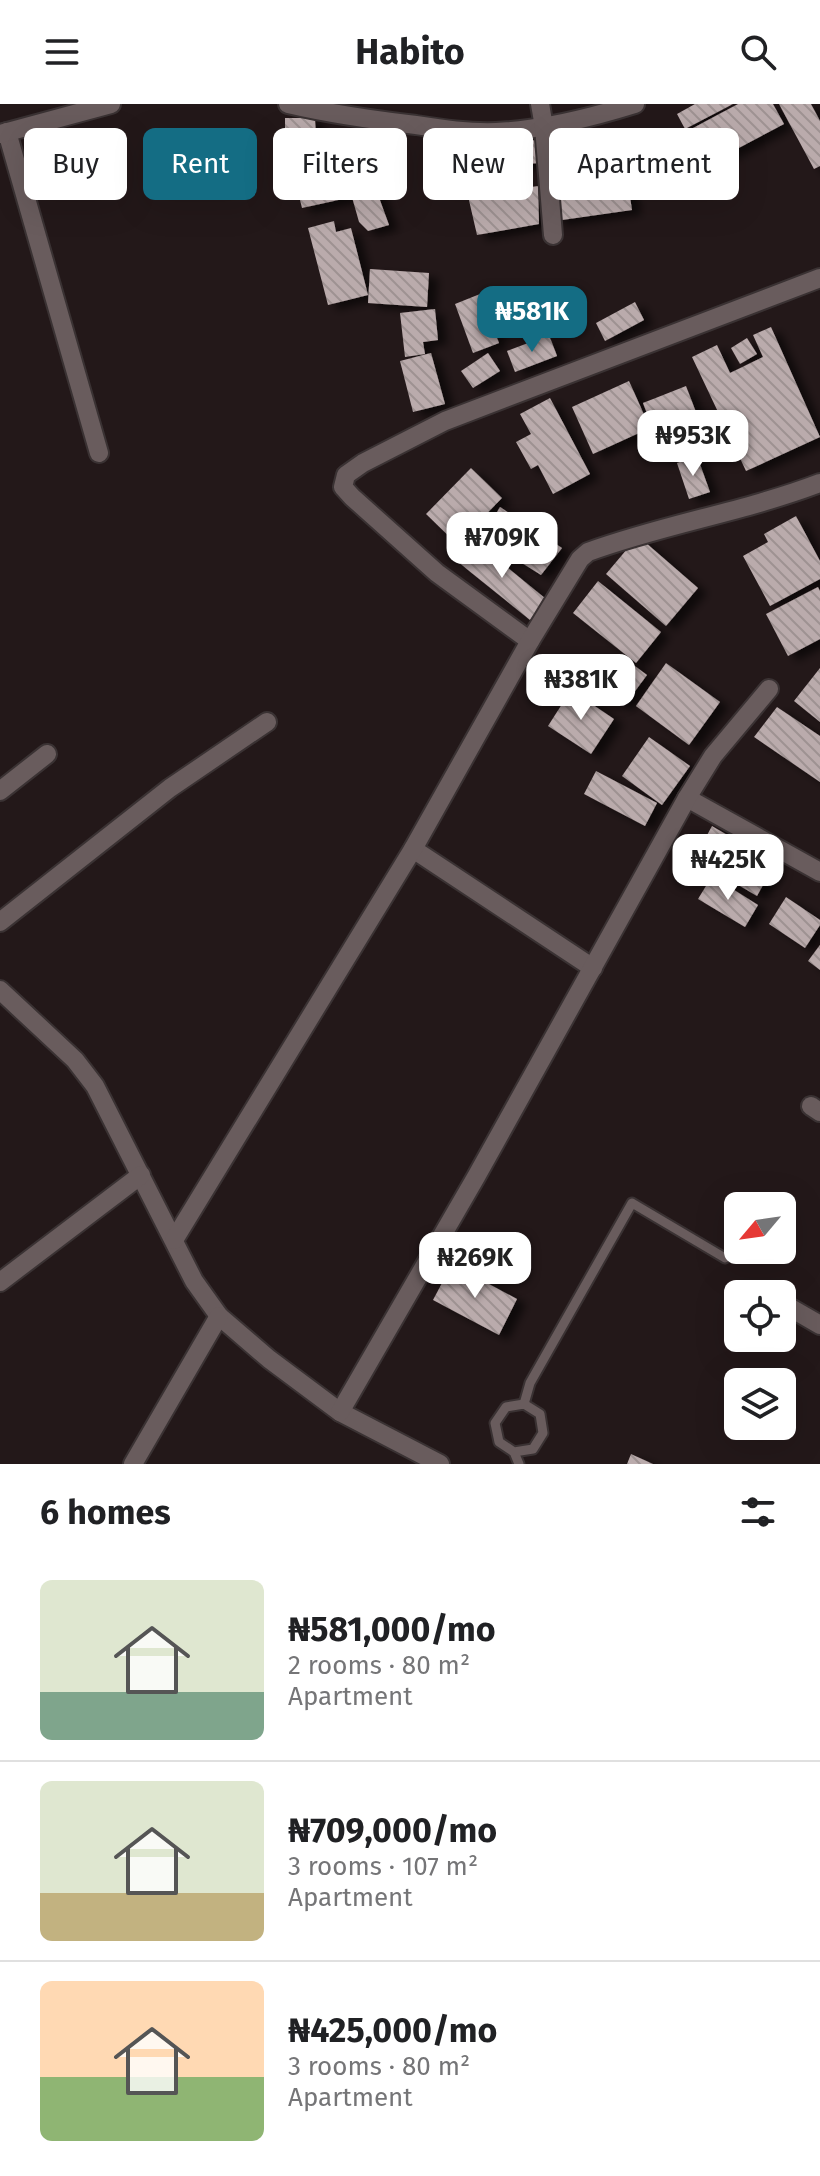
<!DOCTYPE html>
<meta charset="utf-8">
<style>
body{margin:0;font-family:"Fira Sans",sans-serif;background:#f2f2f2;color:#202124;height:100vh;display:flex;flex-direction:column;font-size:30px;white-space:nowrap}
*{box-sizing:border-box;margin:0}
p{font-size:26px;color:#757577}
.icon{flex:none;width:44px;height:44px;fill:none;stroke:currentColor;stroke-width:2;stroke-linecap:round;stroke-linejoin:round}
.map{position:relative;height:1360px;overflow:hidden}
.side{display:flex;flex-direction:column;background:#fff;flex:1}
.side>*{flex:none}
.top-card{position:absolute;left:24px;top:24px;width:772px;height:72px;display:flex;gap:16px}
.needle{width:52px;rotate:241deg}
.fabs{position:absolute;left:724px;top:1088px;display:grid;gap:16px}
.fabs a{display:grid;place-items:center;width:72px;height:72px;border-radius:12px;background:#fff;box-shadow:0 8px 32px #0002;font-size:40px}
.price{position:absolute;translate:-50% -68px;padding:0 18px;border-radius:16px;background:#fff;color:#222;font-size:26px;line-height:52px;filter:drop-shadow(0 2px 4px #0008)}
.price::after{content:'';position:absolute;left:50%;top:48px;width:24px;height:18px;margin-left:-12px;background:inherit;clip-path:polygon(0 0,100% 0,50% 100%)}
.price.active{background:#146d84;color:#fff}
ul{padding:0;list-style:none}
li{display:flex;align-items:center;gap:24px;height:200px;padding:0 40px}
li+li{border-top:2px solid #e0e0e0}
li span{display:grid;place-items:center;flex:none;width:224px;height:160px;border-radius:12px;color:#555}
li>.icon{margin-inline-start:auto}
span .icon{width:96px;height:96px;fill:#fffc;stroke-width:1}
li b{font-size:34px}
h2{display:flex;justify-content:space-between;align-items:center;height:96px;padding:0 40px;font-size:34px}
.chip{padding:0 28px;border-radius:12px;background:#fff;box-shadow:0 8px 32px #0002;font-size:28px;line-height:72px}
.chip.active{background:#146d84;color:#fff}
header{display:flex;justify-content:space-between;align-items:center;height:104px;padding:0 40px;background:#fff;font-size:36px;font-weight:700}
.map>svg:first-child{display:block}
.building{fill:url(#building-back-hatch);filter:url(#shadow)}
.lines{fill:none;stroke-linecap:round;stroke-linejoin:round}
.service-casing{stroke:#3a3233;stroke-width:13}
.minor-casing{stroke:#3a3233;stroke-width:22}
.service{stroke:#695c5d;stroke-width:9}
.minor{stroke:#695c5d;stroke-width:18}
</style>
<header><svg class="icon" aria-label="menu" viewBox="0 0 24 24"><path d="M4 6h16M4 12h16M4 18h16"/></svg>Habito<svg class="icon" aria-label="search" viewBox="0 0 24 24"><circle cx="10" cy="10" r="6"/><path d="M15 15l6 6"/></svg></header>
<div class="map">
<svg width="820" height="1360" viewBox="0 0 820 1360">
<defs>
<pattern id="building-back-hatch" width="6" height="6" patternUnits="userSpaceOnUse" patternTransform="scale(2)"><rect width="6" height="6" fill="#baabac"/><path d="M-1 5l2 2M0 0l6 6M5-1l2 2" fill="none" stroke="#9e9292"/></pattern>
<filter id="shadow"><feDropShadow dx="9" dy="5" stdDeviation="4" flood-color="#0009"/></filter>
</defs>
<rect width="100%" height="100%" fill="#231819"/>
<g class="building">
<polygon points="695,0 733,0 685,25 677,10"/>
<polygon points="738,0 773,0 784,20 701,64 682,30"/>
<polygon points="779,0 811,0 820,17 820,62 814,65"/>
<polygon points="285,14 315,14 316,33 285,33"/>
<polygon points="658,24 658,31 653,32 656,52 557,65 553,38"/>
<polygon points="539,36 541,59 451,64 450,41"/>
<polygon points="345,54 349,67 369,66 389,121 368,127 359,118 352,93 302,104 293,68"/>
<polygon points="626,67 632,106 555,117 549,77"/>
<polygon points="538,82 539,120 477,131 468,92"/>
<polygon points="334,117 336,128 351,124 368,191 328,201 308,124"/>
<polygon points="370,165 429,169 427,203 368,199"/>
<polygon points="480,190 499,239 473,249 455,200"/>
<polygon points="635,198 644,216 605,237 596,219"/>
<polygon points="435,205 438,236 423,238 425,250 405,253 400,209"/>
<polygon points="771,223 820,333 746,367 692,253 717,241 730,269 763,253 753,231"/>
<polygon points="549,231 557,252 515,268 507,247"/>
<polygon points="747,234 757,250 740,260 731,244"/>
<polygon points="431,249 445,300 413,308 400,257"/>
<polygon points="488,249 500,267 473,284 461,267"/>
<polygon points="629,277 650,324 593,350 572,303"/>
<polygon points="686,282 707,337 664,354 643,299"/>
<polygon points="550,294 590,370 553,390 538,361 531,365 516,338 531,330 520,310"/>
<polygon points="697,352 710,388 689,395 677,359"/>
<polygon points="471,364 502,394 457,440 426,410"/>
<polygon points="500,403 562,444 541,471 482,434"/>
<polygon points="796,412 820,457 820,475 770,502 743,452 768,438 764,430"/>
<polygon points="638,432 698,484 666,522 606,470"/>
<polygon points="475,437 546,495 530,516 458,458"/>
<polygon points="598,477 661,528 636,559 573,509"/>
<polygon points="818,483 820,487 820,535 788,552 766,510"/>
<polygon points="624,554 647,571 624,602 601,585"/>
<polygon points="666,559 720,598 689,641 636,602"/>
<polygon points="820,564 820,618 794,597"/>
<polygon points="571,586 614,615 591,650 548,622"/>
<polygon points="777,603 820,632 820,678 754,633"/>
<polygon points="649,633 690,662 662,701 622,672"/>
<polygon points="596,667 657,699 645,722 584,690"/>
<polygon points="712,722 775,759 757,792 694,755"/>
<polygon points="712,772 758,801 745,823 698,795"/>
<polygon points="786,793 820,816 820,821 805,844 769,820"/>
<polygon points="820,841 820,866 808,857"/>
<polygon points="452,1160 517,1195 499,1231 433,1196"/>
<polygon points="631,1350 653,1360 627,1360"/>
</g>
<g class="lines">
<defs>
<g id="service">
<polyline points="524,1300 530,1279 632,1099 725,1154"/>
<polyline points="514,1348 533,1345 543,1329 540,1310 524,1300 506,1303 495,1319 499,1338 514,1348 519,1360"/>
</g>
<g id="minor">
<path d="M288,0C331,10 373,16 416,21C442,25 469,29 496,28C543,26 590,14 635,0"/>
<polyline points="540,0 544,23 553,131"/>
<polyline points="7,28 99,349"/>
<polyline points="0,30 111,0"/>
<polyline points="530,537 437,469 352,393 343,383 346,371 363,359 445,317 820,174"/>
<polyline points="0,687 47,650"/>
<polyline points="687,694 820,768"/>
<polyline points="413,745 593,864"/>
<polyline points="0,818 170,684 267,618"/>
<polyline points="0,886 75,956 95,982 194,1177 219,1212 269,1255 340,1308 440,1360"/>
<polyline points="811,1002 820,1008"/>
<path d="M174,1136L413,745L530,537L580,455L588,448C664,420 744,408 820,379"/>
<polyline points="0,1178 141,1071"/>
<polyline points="782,1199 820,1221"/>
<polyline points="340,1308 476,1073 687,694 713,652 769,585"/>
<polyline points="133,1360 219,1212"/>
</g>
</defs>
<use href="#service" class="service-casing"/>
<use href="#minor" class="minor-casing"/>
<use href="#service" class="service"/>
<use href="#minor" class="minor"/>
</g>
</svg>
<div class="fabs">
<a><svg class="needle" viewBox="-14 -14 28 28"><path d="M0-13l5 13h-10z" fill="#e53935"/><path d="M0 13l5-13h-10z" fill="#757577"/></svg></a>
<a><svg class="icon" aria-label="locate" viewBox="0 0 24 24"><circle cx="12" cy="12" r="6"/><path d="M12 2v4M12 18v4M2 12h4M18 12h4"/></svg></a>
<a><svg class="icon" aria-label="layers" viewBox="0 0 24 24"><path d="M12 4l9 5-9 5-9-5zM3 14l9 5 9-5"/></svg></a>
</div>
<b class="price active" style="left:532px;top:250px">₦581K</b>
<b class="price" style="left:693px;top:374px">₦953K</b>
<b class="price" style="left:502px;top:476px">₦709K</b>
<b class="price" style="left:581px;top:618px">₦381K</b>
<b class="price" style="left:728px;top:798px">₦425K</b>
<b class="price" style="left:475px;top:1196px">₦269K</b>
<div class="top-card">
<a class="chip">Buy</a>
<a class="chip active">Rent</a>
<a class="chip">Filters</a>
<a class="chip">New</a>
<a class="chip">Apartment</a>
</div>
</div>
<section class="side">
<h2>6 homes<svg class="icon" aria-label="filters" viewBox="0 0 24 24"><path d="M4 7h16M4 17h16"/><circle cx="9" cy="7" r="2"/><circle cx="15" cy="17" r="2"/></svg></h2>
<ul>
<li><span style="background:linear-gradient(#dfe7d0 70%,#7fa58c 0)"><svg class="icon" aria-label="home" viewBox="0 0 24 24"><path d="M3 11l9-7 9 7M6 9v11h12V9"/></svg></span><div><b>₦581,000/mo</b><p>2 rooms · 80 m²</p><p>Apartment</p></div></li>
<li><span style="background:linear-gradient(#dfe7d0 70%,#c2b280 0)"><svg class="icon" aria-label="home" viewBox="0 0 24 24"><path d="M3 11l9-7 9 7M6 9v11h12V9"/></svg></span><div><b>₦709,000/mo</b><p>3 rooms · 107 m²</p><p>Apartment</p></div></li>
<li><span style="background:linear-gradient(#ffd9b3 60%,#8fb573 0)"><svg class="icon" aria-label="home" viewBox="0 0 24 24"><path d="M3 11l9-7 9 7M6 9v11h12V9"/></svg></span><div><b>₦425,000/mo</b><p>3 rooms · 80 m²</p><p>Apartment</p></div></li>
</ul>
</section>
